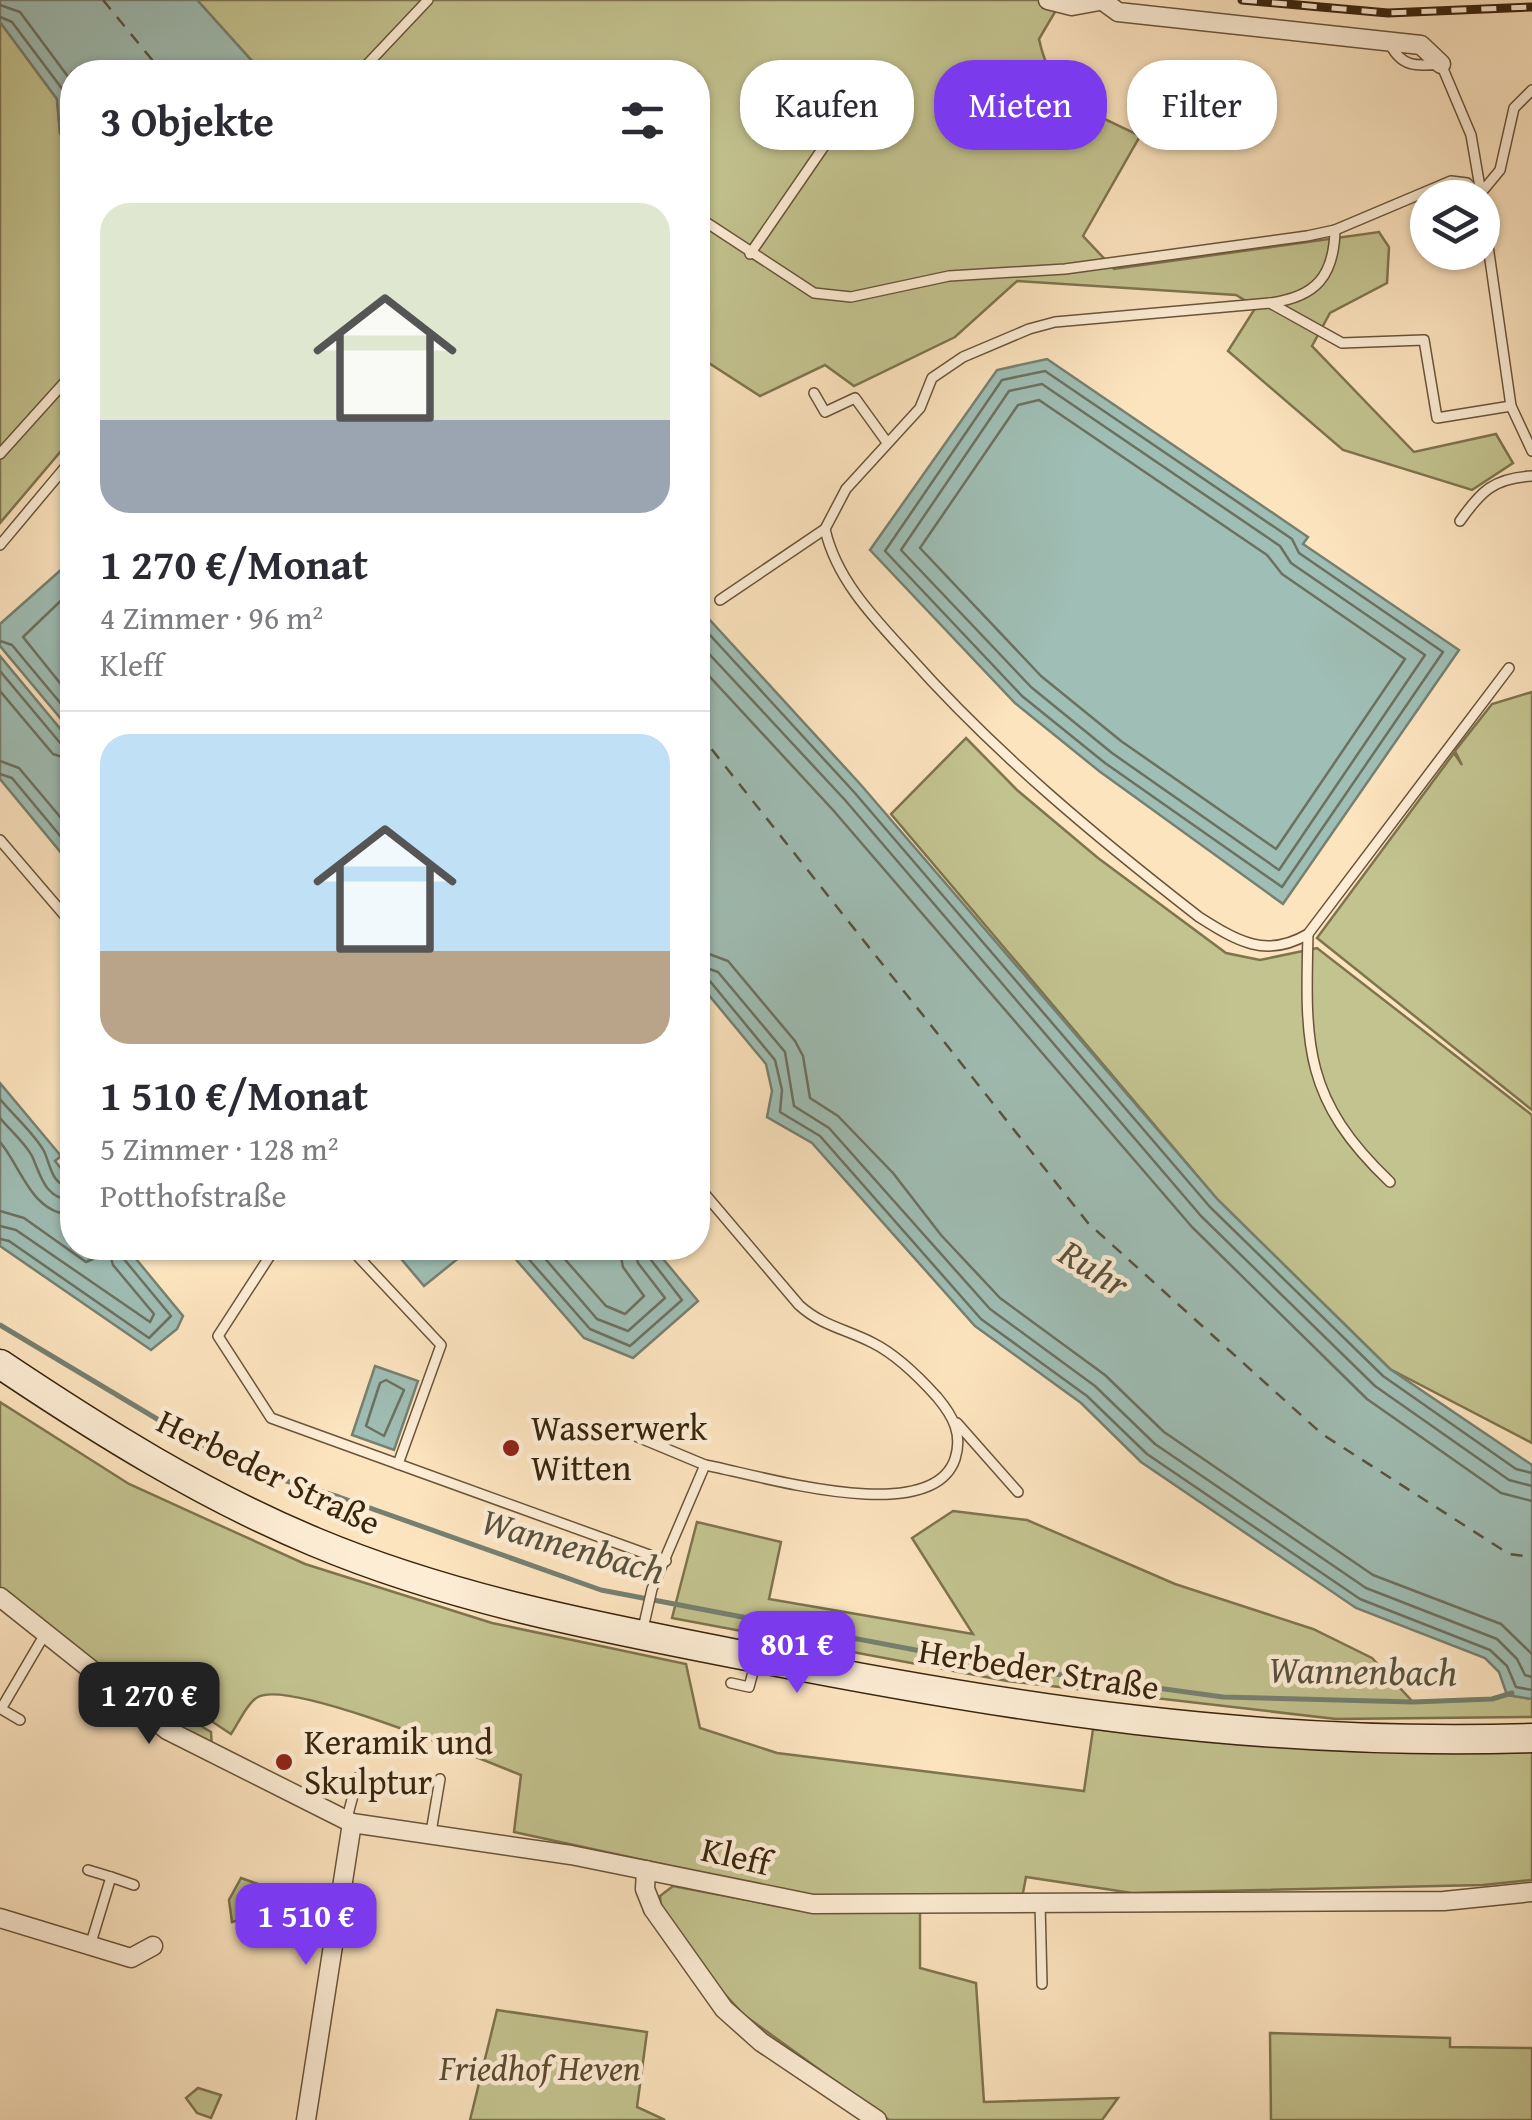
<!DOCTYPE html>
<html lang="de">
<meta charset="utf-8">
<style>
body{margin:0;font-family:"Gentium Book Plus",serif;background:#f2f2f3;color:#2b2b33;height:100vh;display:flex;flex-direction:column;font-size:38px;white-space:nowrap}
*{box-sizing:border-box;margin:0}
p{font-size:32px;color:#7c7c81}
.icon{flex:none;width:55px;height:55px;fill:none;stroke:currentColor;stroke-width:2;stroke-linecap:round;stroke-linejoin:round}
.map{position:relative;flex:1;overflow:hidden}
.sheet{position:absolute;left:60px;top:60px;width:650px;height:1200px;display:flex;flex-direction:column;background:#fff;border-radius:40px;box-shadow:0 2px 8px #0004}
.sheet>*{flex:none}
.hud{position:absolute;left:740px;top:60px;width:640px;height:90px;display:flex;gap:20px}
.fabs{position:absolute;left:1410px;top:180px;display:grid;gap:20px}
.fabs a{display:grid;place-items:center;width:90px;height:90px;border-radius:50%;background:#fff;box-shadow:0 2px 8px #0004;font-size:50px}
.price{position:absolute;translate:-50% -85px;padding:0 22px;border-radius:20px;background:#7c3aed;color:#fff;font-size:32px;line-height:65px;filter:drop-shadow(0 2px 5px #0008)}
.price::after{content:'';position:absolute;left:50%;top:60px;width:30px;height:22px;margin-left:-15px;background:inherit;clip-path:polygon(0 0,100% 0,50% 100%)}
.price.selected{background:#222;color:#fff}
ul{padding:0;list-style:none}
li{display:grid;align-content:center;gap:20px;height:530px;padding:0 40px}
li+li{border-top:2px solid #e1e1e2}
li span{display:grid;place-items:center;height:310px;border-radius:30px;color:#555}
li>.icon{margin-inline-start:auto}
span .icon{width:180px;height:180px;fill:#fffc;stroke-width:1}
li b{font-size:42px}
h2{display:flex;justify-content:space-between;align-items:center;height:120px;padding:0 40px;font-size:42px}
.pill{padding:0 35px;border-radius:40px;background:#fff;box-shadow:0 2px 8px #0004;font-size:35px;line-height:90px}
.pill.selected{background:#7c3aed;color:#fff}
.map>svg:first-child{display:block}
.green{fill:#c3c38f;stroke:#7e744e;stroke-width:2.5}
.water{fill:#9fbeb5;stroke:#768071;stroke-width:2.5}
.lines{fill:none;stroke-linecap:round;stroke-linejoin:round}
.shore{stroke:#6c7160;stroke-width:2.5}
.stream{stroke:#768071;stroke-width:5}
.ferry{stroke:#58523f;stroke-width:2.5;stroke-dasharray:12 10;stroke-linecap:butt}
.service-casing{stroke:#6a5439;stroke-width:12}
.minor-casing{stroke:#6a5439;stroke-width:21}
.secondary-casing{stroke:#39240c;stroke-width:31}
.service{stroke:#fdedd5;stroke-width:9}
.minor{stroke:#fdedd5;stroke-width:18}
.secondary{stroke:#fdedd5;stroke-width:28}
.rail-casing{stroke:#39240c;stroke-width:9}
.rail{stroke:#fdedd5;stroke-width:5;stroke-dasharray:15;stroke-linecap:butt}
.poi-dot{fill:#8f2418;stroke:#fdedd5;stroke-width:4}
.labels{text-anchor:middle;stroke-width:9;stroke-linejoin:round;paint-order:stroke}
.poi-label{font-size:35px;fill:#39240c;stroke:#fdedd5;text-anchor:start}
.street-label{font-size:35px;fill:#39240c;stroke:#fdedd5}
.park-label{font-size:35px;font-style:italic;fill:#5c4c2d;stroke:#fdedd5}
.water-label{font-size:38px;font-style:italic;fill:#58523f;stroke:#fdedd5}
</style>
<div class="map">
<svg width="1532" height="2120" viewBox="0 0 1532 2120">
<rect width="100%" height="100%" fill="#fce4bf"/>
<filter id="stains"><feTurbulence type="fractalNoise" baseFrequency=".002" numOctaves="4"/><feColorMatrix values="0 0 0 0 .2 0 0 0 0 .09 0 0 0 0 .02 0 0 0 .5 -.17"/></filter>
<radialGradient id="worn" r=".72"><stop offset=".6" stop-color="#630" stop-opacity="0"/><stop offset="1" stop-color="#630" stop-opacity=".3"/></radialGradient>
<g class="green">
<path d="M197,0H1062L1039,39C1052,101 1089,111 1140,136L1083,236L1114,269L1379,232L1389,247L1387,283L1330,313L1312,346L1414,452L1496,434L1513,463L1472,490L1343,450L1228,351L1256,307L1236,295L1017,281L955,337L854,386L825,365L760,396L698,356V72H262Z"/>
<polygon points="0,22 57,99 60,133 72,157 72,254 68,273 72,278 72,438 0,523"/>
<polygon points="1532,692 1532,1110 1317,938 1454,753 1462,765 1455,751 1492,704"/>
<polygon points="966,738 1017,790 1098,858 1226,953 1260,960 1317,948 1532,1115 1532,1443 1390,1369 1218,1200 891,814"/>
<path d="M0,1402L129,1484L305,1564L492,1623L686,1664L700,1728L777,1753L1084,1791L1093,1729C1239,1743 1384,1756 1532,1751V1880L1483,1885L1132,1893L1026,1877L1022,1898H842L800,1894L514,1832L521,1775C480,1759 290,1679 258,1697C247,1703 238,1724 231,1734L187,1705L179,1713L211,1732L212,1749L171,1728L102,1666L84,1660L0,1590Z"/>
<polygon points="953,1511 1027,1520 1175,1584 1313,1629 1372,1658 1413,1702 1492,1699 1507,1695 1532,1699 1532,1717 1336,1719 1007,1681 672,1618 697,1522 781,1542 769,1599 973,1634 912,1538"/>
<polygon points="241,1878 272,1889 264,1924 245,1918 232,1922 229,1900"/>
<polygon points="673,1886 778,1906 920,1912 920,1968 976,1983 984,2102 1118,2098 1102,2120 889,2120 744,2015 707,1975 661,1908 660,1896"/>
<polygon points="497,2010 647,2032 637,2107 665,2120 470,2120"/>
<polygon points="1270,2033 1450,2038 1450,2047 1532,2048 1532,2120 1271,2120"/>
<polygon points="198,2088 221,2095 211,2118 197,2113 186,2098"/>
</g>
<g class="water">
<polygon points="0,0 197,0 262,72 72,72 72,157 60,133 57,99 0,22"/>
<polygon points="1047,359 1308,537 1303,544 1459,650 1283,904 1099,771 1015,703 870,550 997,370"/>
<polygon points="72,560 72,732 0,646 0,624"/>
<polygon points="698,607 861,785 1218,1200 1390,1369 1532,1465 1532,1699 1507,1695 1499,1672 1485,1658 1356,1608 1141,1462 1081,1403 975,1326 812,1143 767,1117 772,1091 766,1064 698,982"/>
<polygon points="0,656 72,743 72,866 0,779"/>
<polygon points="0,1083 61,1156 55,1161 72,1182 72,1248 127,1248 183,1316 177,1329 151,1350 0,1246"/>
<polygon points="392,1248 471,1248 424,1286"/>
<polygon points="506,1248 654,1248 698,1301 633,1358 584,1338"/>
<polygon points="375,1366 418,1381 394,1450 352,1435"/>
</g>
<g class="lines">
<g class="shore">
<polyline points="0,5 20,12 72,82"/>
<polyline points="0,17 12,22 66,94 72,136"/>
<polygon points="1045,371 1292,539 1299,553 1443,652 1282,887 1105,763 1022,696 885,551 1002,380"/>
<polygon points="1042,384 1280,546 1291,563 1425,655 1279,870 1112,753 1031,687 901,550 1009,391"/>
<polygon points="1039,400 1267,555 1282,574 1405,659 1276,849 1121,741 1041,676 920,548 1018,405"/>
<polyline points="72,590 23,637 72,698"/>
<polyline points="698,622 854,792 1210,1207 1383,1376 1516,1469 1532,1473"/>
<polyline points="0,641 12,645 72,717"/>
<polyline points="698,642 845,800 1201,1216 1375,1386 1509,1480 1532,1486"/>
<polyline points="698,664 833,810 1192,1227 1367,1399 1501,1493 1532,1501"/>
<polyline points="0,671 61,744 72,748"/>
<polyline points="0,691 53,754 72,760"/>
<polyline points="0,761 19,768 72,831"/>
<polyline points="0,774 12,778 72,850"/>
<polyline points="698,950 728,961 795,1041 803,1056 810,1098 838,1116 893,1173 941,1235 1000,1298 1105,1375 1164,1432 1373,1575 1501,1624 1532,1654"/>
<polyline points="698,965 718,972 785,1052 794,1106 829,1128 990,1309 1095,1386 1155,1444 1366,1588 1497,1639 1517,1659 1525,1675 1532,1677"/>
<polyline points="698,977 709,980 775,1060 782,1090 780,1112 820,1136 981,1319 1087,1396 1147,1454 1360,1599 1490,1650 1507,1666 1516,1687 1532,1690"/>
<path d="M0,1099C13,1115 34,1133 44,1151C51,1166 51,1185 72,1188"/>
<path d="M0,1118C10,1130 25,1143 32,1156C41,1176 45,1199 72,1200"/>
<path d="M0,1142C22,1168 31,1213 72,1215"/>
<polyline points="0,1211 24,1218 86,1262 93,1259 93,1248"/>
<polyline points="0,1226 16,1230 150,1322 154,1314 113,1265 108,1248"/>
<polyline points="0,1239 9,1241 149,1338 171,1316 123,1258 121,1248"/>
<polyline points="519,1248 590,1329 630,1346 682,1300 648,1256 647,1248"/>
<polyline points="536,1248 597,1319 628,1331 665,1298 638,1263 634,1248"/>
<polyline points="555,1248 606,1306 625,1314 644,1296 623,1267 619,1248"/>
<polygon points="386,1380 404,1390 384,1436 366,1426 380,1383"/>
</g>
<polyline class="stream" points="0,1325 234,1465 339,1497 601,1590 1010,1668 1223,1697 1413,1702 1492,1699 1512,1693"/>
<g class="ferry">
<polyline points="103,0 162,72"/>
<polyline points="698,732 1088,1223 1322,1434 1509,1554 1532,1557"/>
</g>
<defs>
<g id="service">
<path d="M1390,44C1402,68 1417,66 1441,64L1471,135L1481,193L1500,170L1514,108L1532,90"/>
<polyline points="360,72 428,0"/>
<polyline points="1482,204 1511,406 1532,451"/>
<polyline points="698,217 814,293 851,297 949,276 1065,269 1307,236 1335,230 1451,181 1467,183 1482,198"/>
<polyline points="750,254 827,142 840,110"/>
<path d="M1270,303C1316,297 1334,276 1335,230"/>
<polyline points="814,393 825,412 855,398 886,441"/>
<polyline points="0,454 72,374"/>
<path d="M1460,521C1481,491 1494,478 1532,476"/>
<polyline points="0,545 72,459"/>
<polyline points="720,600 825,529"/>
<path d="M1509,668L1308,934C1266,959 1237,941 1199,917C1095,836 996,754 908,655C874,618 836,579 825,529L846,489L920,408L932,378L963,357L1029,329L1055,322L1270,303L1342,343L1424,340L1437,418L1511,406"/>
<polyline points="0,840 72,924"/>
<path d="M1308,934C1305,1046 1304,1100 1390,1182"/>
<polyline points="275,1248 218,1336 271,1418 398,1464"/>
<polyline points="350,1248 441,1345 398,1464 666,1561"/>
<polyline points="957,1423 1018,1492"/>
<polyline points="621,1430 705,1465"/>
<path d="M642,1633L652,1589L705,1465C759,1475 931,1529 955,1459C963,1434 953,1416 937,1397C919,1377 897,1355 873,1343C846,1329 822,1326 799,1305L698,1186"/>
<polyline points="731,1683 749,1687 756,1661"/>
<polyline points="20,1720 1,1709 45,1634"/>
<polyline points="347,1818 358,1777"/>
<polyline points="431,1832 440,1779"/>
<polyline points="88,1870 111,1877"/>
<polyline points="1040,1903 1042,1984"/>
<polyline points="90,1946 111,1877 134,1885"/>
</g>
<g id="minor">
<polyline points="1048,0 1072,6 1105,0"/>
<polyline points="1103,1 1118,12 1421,45 1441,64"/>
<polyline points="0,1597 167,1730 352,1823 571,1855 813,1904 1444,1901 1532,1892"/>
<polyline points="646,1870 645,1889 653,1909 724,2009 761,2042 877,2120"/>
<polyline points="0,1918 131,1958 153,1946"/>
<polyline points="306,2120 352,1823"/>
</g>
<path id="secondary" d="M0,1364C100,1431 204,1496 315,1542C451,1599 598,1627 742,1655C1009,1708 1259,1747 1532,1738"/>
</defs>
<use href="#service" class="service-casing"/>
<use href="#minor" class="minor-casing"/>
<use href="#secondary" class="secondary-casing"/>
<use href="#service" class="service"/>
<use href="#minor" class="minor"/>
<use href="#secondary" class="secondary"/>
<defs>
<polyline id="rail" points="1242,0 1388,13 1532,7"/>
</defs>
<use href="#rail" class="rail-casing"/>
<use href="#rail" class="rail"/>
</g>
<g class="poi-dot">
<circle cx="511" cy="1448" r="10"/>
<circle cx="284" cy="1762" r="10"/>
</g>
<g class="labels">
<g class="poi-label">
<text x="531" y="1440">Wasserwerk<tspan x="531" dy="40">Witten</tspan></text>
<text x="304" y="1754">Keramik und<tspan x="304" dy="40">Skulptur</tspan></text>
</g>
<g class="street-label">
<text transform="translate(269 1472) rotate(26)" y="12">Herbeder Straße</text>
<text transform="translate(1039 1669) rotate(9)" y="12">Herbeder Straße</text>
<text transform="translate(736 1856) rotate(13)" y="12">Kleff</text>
</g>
<g class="park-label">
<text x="540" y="2080">Friedhof Heven</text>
</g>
<g class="water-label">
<text transform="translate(1094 1268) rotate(32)" y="13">Ruhr</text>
<text transform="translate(573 1546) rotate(16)" y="13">Wannenbach</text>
<text transform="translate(1363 1671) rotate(1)" y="13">Wannenbach</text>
</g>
</g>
<rect width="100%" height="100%" filter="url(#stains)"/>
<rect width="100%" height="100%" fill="url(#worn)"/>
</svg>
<div class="fabs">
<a><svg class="icon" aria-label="layers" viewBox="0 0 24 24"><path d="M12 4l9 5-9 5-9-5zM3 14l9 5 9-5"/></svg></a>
</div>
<b class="price" style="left:797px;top:1696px">801 €</b>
<b class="price selected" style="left:149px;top:1747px">1 270 €</b>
<b class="price" style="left:306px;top:1968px">1 510 €</b>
<div class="hud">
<a class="pill">Kaufen</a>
<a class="pill selected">Mieten</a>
<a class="pill">Filter</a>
</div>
<section class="sheet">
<h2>3 Objekte<svg class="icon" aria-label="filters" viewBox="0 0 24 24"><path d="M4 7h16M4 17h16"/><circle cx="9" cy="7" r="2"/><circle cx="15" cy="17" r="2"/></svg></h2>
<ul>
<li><span style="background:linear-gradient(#dfe7d0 70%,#9aa5b1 0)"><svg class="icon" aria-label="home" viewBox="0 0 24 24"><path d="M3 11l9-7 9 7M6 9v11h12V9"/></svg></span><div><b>1 270 €/Monat</b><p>4 Zimmer · 96 m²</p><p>Kleff</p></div></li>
<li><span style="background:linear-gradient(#bfe0f5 70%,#b9a48a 0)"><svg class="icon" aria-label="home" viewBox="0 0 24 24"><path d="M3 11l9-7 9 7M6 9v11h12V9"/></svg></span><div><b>1 510 €/Monat</b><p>5 Zimmer · 128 m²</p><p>Potthofstraße</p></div></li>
</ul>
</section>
</div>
